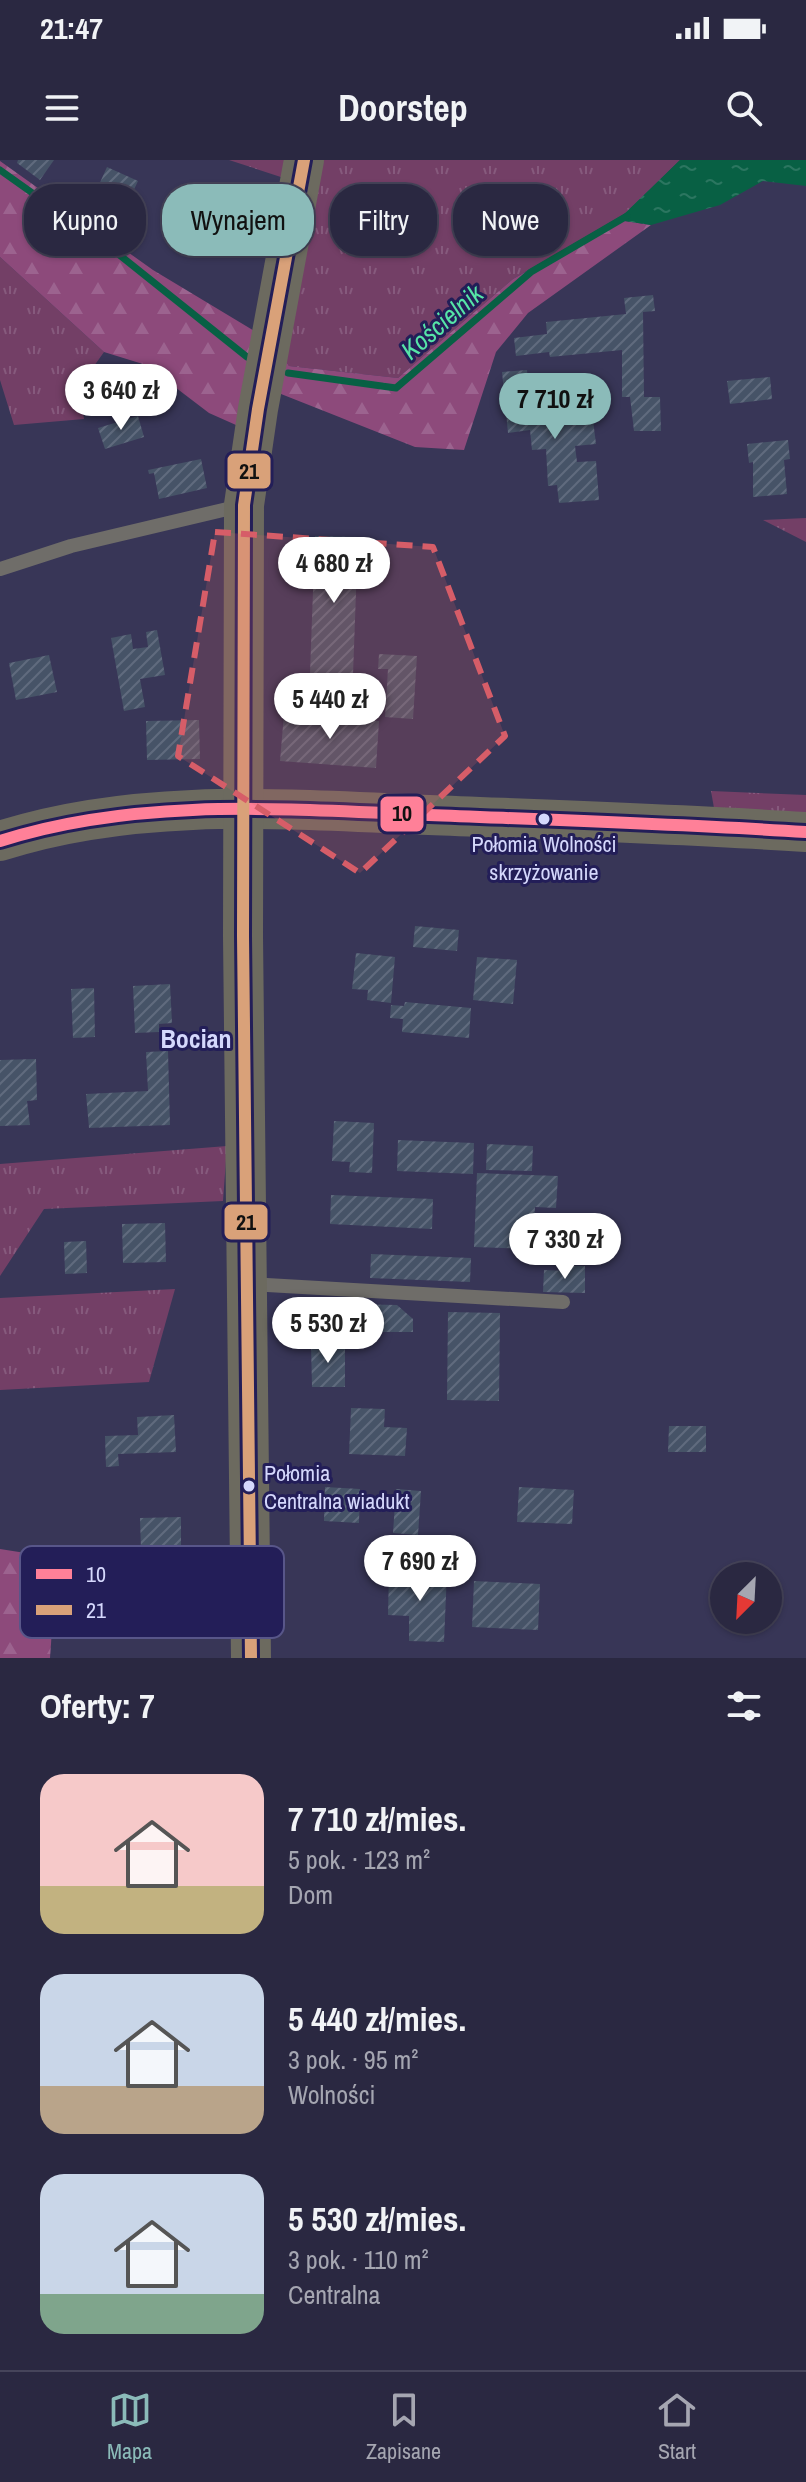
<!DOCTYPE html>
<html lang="pl">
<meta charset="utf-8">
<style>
body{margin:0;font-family:"Archivo Narrow",sans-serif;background:#36344c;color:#f1f3f6;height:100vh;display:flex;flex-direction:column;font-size:30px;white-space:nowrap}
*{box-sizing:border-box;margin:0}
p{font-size:26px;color:#a5a6b1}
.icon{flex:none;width:44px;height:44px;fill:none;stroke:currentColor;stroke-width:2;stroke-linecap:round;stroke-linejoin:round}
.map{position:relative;height:1498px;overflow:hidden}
.sheet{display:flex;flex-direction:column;background:#2a2841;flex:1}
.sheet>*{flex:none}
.guide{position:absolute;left:24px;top:24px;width:758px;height:72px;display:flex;gap:16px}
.needle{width:52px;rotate:204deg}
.controls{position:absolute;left:710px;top:1402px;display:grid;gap:16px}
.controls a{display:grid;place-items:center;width:72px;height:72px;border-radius:50%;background:#2a2841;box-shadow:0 2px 6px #0004,0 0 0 2px #46445a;font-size:40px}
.price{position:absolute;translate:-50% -68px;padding:0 18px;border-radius:28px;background:#fff;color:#222;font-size:26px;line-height:52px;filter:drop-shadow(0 2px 4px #0008)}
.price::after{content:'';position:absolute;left:50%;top:48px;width:24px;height:18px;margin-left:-12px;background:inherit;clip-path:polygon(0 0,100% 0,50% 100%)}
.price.active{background:#8bbbb9;color:#111}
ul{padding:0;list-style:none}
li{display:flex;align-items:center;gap:24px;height:200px;padding:0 40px}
li span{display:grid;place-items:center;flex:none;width:224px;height:160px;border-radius:24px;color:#555}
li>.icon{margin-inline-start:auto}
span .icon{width:96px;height:96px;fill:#fffc;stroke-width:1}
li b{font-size:34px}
h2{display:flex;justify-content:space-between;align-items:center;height:96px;padding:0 40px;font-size:34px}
.pill{padding:0 28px;border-radius:32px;background:#2a2841;box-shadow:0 2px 6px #0004,0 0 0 2px #46445a;font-size:28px;line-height:72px}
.pill.active{background:#8bbbb9;color:#111}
.status{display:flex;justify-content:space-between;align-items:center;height:56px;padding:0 40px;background:#2a2841;direction:ltr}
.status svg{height:22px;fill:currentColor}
header{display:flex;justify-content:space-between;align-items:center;height:104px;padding:0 40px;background:#2a2841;font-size:36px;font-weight:700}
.dock{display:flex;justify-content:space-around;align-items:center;height:112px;border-top:2px solid #46445a;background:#2a2841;font-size:22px;color:#a5a6b1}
.dock a{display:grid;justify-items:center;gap:4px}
.dock .active{color:#8bbbb9}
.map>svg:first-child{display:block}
.grass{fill:url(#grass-tufts)}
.forest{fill:url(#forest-firs)}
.water{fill:url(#water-ripples)}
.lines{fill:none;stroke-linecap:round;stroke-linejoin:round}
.stream{stroke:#086044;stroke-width:7}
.building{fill:url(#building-hatch)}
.lane{stroke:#6f6d69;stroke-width:14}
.secondary{stroke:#6c6a5f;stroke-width:40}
.bus-1-casing{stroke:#231e58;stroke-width:18}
.bus-2-casing{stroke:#231e58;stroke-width:18}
.bus-1{stroke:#ff8098;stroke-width:12}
.bus-2{stroke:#d9a179;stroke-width:12}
.marked{fill:#d65d68;fill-opacity:0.2;stroke:#d65d68;stroke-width:6;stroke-dasharray:16 10;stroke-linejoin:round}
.bus-dot{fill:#d5d8fc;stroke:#231e58;stroke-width:3}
.labels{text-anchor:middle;stroke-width:6;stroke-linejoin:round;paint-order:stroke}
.bus-label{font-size:22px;fill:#d5d8fc;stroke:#231e58}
.water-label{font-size:26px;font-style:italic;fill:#56e4a7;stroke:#231e58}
.neighbourhood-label{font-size:26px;font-weight:bold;fill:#d5d8fc;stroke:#231e58}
.key{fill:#231e58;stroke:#585689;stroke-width:2}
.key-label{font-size:22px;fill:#d5d8fc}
.line-badge{stroke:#231e58;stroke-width:3}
.pale-badge-label{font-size:22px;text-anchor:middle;font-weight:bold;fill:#111}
</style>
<div class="status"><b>21:47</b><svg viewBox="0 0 49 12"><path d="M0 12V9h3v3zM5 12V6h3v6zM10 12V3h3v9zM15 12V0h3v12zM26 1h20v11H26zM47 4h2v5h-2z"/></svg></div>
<header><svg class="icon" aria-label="menu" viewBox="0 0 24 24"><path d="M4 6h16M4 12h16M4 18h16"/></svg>Doorstep<svg class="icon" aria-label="search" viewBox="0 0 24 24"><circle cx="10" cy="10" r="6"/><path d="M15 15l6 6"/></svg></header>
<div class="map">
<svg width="806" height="1498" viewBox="0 0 806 1498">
<defs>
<pattern id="grass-tufts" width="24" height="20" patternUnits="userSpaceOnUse" patternTransform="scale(2)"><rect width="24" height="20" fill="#733f66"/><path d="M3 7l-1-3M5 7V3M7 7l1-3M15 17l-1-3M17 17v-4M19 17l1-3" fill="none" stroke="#865a7d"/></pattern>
<pattern id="forest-firs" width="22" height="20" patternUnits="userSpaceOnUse" patternTransform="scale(2)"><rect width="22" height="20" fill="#8d4a7b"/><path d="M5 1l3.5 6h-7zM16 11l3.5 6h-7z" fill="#9c638f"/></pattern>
<pattern id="water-ripples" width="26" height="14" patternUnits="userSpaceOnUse" patternTransform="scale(2)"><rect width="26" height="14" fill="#086044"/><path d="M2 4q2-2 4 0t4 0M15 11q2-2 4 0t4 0" fill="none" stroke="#2b7660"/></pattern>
<pattern id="building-hatch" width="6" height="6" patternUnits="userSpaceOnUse" patternTransform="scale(2)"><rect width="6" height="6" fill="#465367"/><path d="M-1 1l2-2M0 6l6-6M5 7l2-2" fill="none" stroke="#606b7e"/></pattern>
</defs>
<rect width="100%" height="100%" fill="#383657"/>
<g class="grass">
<polygon points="229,0 293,0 290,20"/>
<polygon points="317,0 680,0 626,53 513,119 398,218 289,206 277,188"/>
<polygon points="0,97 104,192 79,227 84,259 14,265 0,220"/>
<polygon points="806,358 806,382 763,360"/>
<polygon points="711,631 806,635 806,656 714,648"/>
<polygon points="227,986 223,1041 44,1049 0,1116 0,1004"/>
<polygon points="175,1129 149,1222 0,1230 0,1138"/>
</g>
<g class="forest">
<polygon points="0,1 153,110 256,172 245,269 209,253 146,205 104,192 0,97"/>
<polygon points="618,60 651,65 528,153 496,192 464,290 415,287 276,232 277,188 289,206 398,218 513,119"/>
<polygon points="0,1389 57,1398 50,1498 0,1498"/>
</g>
<polygon class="water" points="680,0 806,0 806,26 763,21 720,45 651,65 618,60"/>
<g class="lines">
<g class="stream">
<polyline points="0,10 117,93 247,197"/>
<polyline points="288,213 396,228 531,112 627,56"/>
</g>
</g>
<g class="building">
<polygon points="18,0 54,0 40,20 17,3"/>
<polygon points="107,7 138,21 131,36 137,39 130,55 93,38"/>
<polygon points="653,135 655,151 643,152 644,237 660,237 661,271 634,271 630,237 622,237 622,190 550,197 549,192 516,196 514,178 547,174 546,162 626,154 624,138"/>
<polygon points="527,210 528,221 525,221 529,258 592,252 596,284 575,286 577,302 596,301 599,340 559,343 557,325 548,326 546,289 532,290 530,270 508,273 502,212"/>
<polygon points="770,217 772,239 730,244 727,221"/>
<polygon points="138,256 144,277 105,289 98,268"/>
<polygon points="788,280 790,299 784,300 787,334 753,337 753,302 749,303 747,284"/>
<polygon points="201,299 207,328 159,339 154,313 149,314 148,310"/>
<polygon points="315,376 358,377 353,515 310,513"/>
<polygon points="157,470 165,515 140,519 145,547 124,551 111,478 131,474 133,489 148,487 146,472"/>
<polygon points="379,494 417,496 413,559 385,557 388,509 378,509"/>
<polygon points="49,495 57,532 16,540 9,503"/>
<polygon points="284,554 379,561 376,608 280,601"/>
<polygon points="199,560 200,599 147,600 146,561"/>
<polygon points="415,766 459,770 457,791 413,787"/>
<polygon points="356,793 395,797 391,843 367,840 368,830 352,829"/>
<polygon points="477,797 517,800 513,844 473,840"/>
<polygon points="170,824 172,863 159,864 159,872 135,873 133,826"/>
<polygon points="94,828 95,877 73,878 71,829"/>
<polygon points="405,842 471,848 469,878 402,872 403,859 390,858 391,845 404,846"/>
<polygon points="168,891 170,965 89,968 86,934 148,931 146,892"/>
<polygon points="36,899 37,940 27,941 30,965 0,966 0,900"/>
<polygon points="334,961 374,963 372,1013 349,1012 350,1002 332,1001"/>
<polygon points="398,980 474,983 473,1014 397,1011"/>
<polygon points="487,984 533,986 532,1011 486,1010"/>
<polygon points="477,1013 558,1016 556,1048 535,1047 533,1089 474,1087"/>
<polygon points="331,1035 433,1039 432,1069 330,1064"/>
<polygon points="165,1063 166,1102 123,1103 122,1064"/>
<polygon points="86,1081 87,1113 65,1114 64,1082"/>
<polygon points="371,1094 471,1098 470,1122 370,1118"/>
<polygon points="571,1106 585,1106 585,1133 543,1132 544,1110 571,1111"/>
<polygon points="349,1144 397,1145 413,1159 413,1172 348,1172"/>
<polygon points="448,1152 500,1153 499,1241 447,1240"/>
<polygon points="345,1183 345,1227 312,1227 311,1184"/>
<polygon points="351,1248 385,1249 384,1267 407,1268 405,1296 349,1294"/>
<polygon points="174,1255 176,1292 118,1294 119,1306 106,1307 105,1276 138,1275 137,1257"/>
<polygon points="669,1266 706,1266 706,1292 668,1292"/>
<polygon points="325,1327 360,1329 359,1363 324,1361"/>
<polygon points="519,1327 574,1330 572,1364 517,1362"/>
<polygon points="396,1329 421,1331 418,1375 393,1373"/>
<polygon points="181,1357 181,1390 141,1391 140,1358"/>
<polygon points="389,1410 447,1412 444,1482 409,1481 409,1456 388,1455"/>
<polygon points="474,1421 540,1424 538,1470 472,1467"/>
</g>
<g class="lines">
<g class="lane">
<polyline points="0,409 71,386 240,346"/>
<polyline points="248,1124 563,1142"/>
</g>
<g class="secondary">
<path d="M0,681C137,637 287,649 429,655C555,660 680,664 806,672"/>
<polyline points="251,1498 243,776 244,345 258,249 304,0"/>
</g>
<defs>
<path id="bus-1" d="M0,681C137,637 287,649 429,655C555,660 680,664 806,672"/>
<polyline id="bus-2" points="251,1498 243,776 244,345 258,249 304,0"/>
</defs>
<use href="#bus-1" class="bus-1-casing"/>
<use href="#bus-2" class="bus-2-casing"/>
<use href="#bus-1" class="bus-1"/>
<use href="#bus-2" class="bus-2"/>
</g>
<path class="marked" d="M215,372L433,387L505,576L360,713L178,596Z"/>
<g class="bus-dot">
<circle cx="544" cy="659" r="7"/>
<circle cx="249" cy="1326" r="7"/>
</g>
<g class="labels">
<g class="bus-label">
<text x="544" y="692">Połomia Wolności<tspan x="544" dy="28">skrzyżowanie</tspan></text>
<text x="264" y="1321" text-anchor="start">Połomia<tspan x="264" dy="28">Centralna wiadukt</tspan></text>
</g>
<g class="water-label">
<text transform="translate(442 162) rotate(-41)" y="9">Kościelnik</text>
</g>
<g class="neighbourhood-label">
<text x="196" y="888">Bocian</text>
</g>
</g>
<rect x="20" y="1386" width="264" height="92" rx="12" class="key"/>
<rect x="36" y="1409" width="36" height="10" fill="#ff8098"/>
<rect x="36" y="1445" width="36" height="10" fill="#d9a179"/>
<g class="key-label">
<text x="86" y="1422">10</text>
<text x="86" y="1458">21</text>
</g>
<g class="line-badge">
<rect x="226" y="292" width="46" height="38" rx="8" fill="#d9a179"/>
<rect x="379" y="635" width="46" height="38" rx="8" fill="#ff8098"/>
<rect x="223" y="1043" width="46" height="38" rx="8" fill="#d9a179"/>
</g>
<g class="pale-badge-label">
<text x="249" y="319">21</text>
<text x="402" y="661">10</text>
<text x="246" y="1070">21</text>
</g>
</svg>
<div class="controls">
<a><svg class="needle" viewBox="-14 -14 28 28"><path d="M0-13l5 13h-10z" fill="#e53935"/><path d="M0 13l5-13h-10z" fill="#a5a6b1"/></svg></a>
</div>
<b class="price" style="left:121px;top:272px">3 640 zł</b>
<b class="price active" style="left:555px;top:281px">7 710 zł</b>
<b class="price" style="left:334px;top:445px">4 680 zł</b>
<b class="price" style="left:330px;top:581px">5 440 zł</b>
<b class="price" style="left:565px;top:1121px">7 330 zł</b>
<b class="price" style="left:328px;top:1205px">5 530 zł</b>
<b class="price" style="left:420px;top:1443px">7 690 zł</b>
<div class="guide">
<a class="pill">Kupno</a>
<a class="pill active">Wynajem</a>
<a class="pill">Filtry</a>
<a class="pill">Nowe</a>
</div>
</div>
<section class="sheet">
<h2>Oferty: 7<svg class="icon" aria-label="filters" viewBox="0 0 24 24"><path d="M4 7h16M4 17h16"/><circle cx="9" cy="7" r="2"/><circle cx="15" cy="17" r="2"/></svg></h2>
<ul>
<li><span style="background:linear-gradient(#f6c9c9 70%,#c2b280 0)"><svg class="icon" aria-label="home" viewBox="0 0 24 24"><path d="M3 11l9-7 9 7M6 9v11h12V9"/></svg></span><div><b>7 710 zł/mies.</b><p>5 pok. · 123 m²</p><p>Dom</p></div></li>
<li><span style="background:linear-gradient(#c9d6e8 70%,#b9a48a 0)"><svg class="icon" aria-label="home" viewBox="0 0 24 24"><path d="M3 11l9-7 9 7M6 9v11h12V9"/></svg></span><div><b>5 440 zł/mies.</b><p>3 pok. · 95 m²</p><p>Wolności</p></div></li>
<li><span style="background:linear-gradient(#c9d6e8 75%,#7fa58c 0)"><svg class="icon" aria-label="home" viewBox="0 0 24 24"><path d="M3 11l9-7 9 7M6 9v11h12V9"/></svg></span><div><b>5 530 zł/mies.</b><p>3 pok. · 110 m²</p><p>Centralna</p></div></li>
</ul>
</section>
<nav class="dock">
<a class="active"><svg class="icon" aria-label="map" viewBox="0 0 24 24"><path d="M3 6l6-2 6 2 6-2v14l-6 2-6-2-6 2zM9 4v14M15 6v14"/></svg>Mapa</a>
<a><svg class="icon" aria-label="saved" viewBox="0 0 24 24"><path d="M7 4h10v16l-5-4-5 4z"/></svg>Zapisane</a>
<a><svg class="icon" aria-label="home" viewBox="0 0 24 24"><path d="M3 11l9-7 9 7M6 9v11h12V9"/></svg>Start</a>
</nav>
